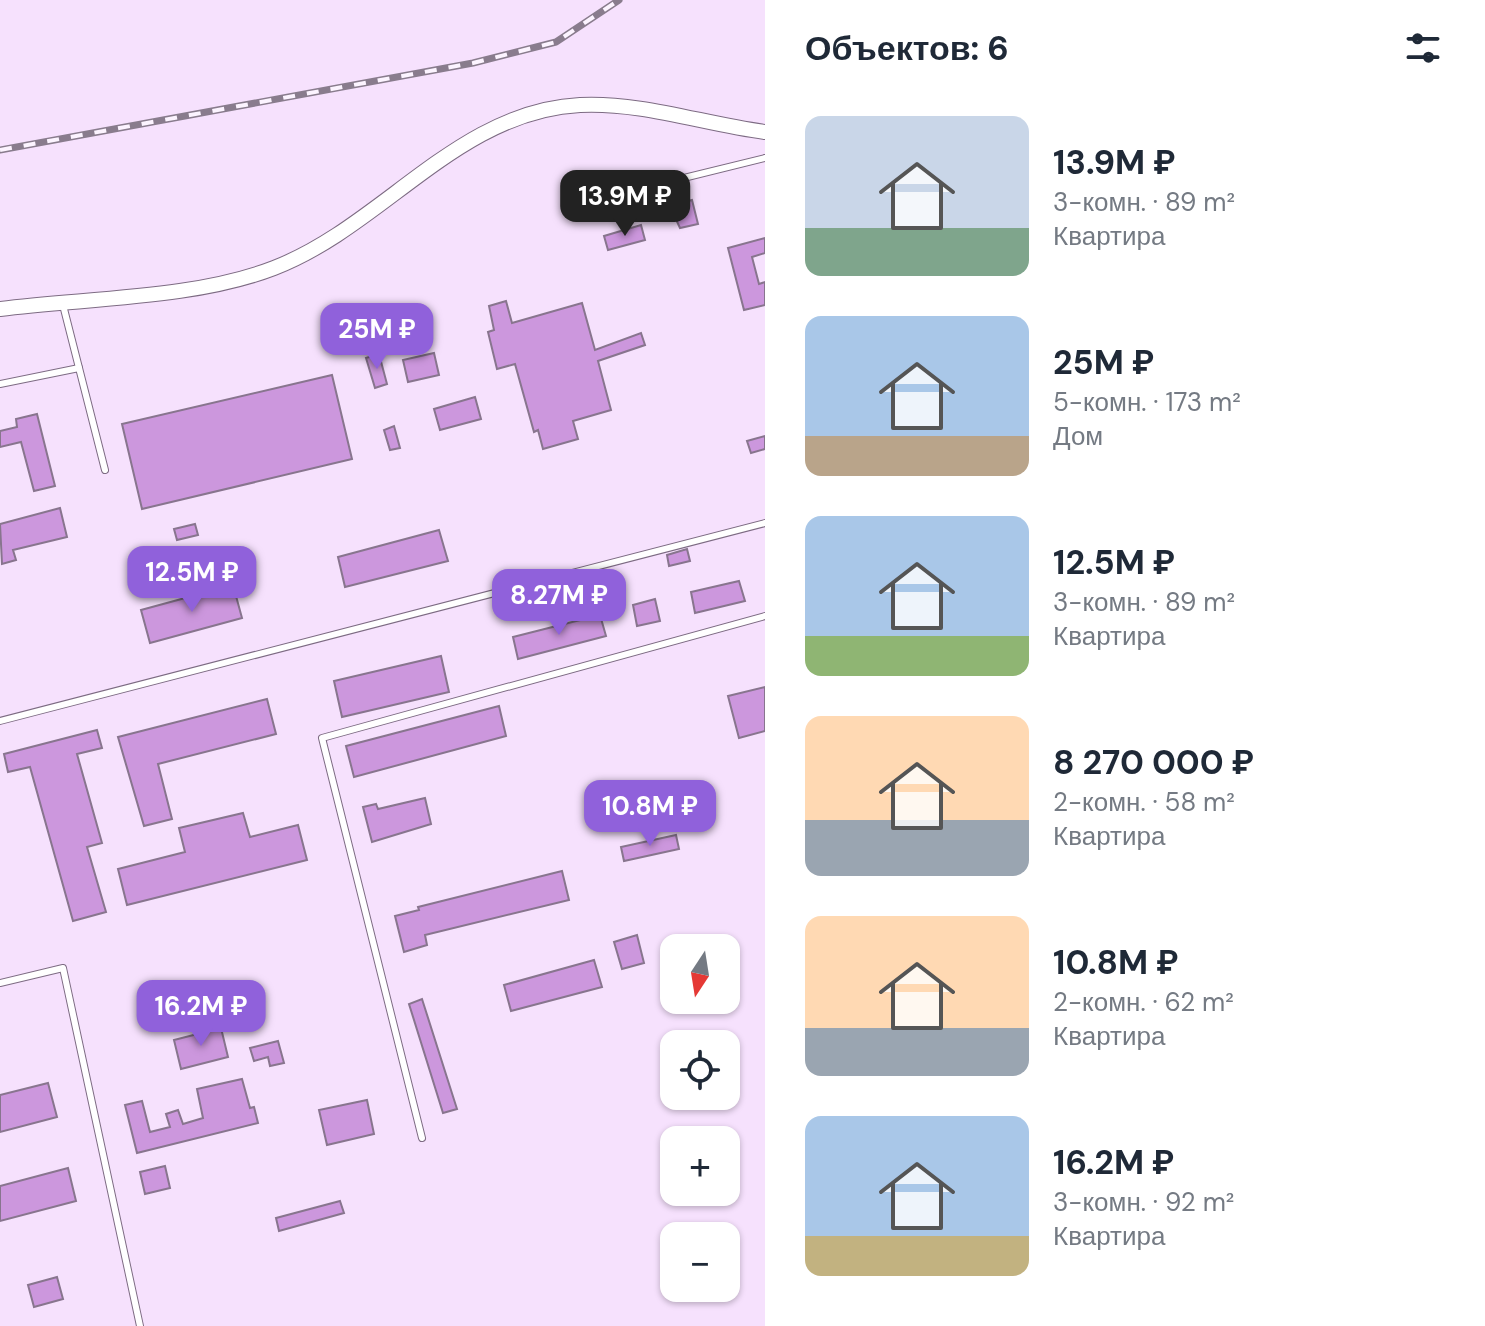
<!DOCTYPE html>
<html lang="ru">
<meta charset="utf-8">
<style>
body{margin:0;font-family:"DM Sans",sans-serif;background:#f2f2f3;color:#1f2937;height:100vh;display:flex;flex-direction:column;font-size:30px;white-space:nowrap}
*{box-sizing:border-box;margin:0}
p{font-size:26px;color:#747a83}
.icon{flex:none;width:44px;height:44px;fill:none;stroke:currentColor;stroke-width:2;stroke-linecap:round;stroke-linejoin:round}
.map{position:relative;flex:1;overflow:hidden}
.details{display:flex;flex-direction:column;background:#fff;width:720px}
.details>*{flex:none}
.needle{width:52px;rotate:192deg}
.buttons{position:absolute;left:660px;top:934px;display:grid;gap:16px}
.buttons a{display:grid;place-items:center;width:80px;height:80px;border-radius:16px;background:#fff;box-shadow:0 2px 6px #0004;font-size:40px}
.price{position:absolute;translate:-50% -68px;padding:0 18px;border-radius:16px;background:#9061db;color:#fff;font-size:26px;line-height:52px;filter:drop-shadow(0 2px 4px #0008)}
.price::after{content:'';position:absolute;left:50%;top:48px;width:24px;height:18px;margin-left:-12px;background:inherit;clip-path:polygon(0 0,100% 0,50% 100%)}
.price.on{background:#222;color:#fff}
ul{padding:0;list-style:none}
li{display:flex;align-items:center;gap:24px;height:200px;padding:0 40px}
li span{display:grid;place-items:center;flex:none;width:224px;height:160px;border-radius:16px;color:#555}
li>.icon{margin-inline-start:auto}
span .icon{width:96px;height:96px;fill:#fffc;stroke-width:1}
li b{font-size:34px}
h2{display:flex;justify-content:space-between;align-items:center;height:96px;padding:0 40px;font-size:34px}
main{display:flex;flex:1;min-height:0}
.map>svg:first-child{display:block}
.building{fill:#cc97dd;stroke:#88758e;stroke-width:2}
.lines{fill:none;stroke-linecap:round;stroke-linejoin:round}
.service-casing{stroke:#7d6b83;stroke-width:8}
.tertiary-casing{stroke:#7d6b83;stroke-width:16}
.service{stroke:#fff;stroke-width:6}
.tertiary{stroke:#fff;stroke-width:14}
.rail-casing{stroke:#897c8d;stroke-width:7}
.rail{stroke:#fcf4ff;stroke-width:4;stroke-dasharray:12;stroke-linecap:butt}
</style>
<main>
<div class="map">
<svg width="765" height="1326" viewBox="0 0 765 1326">
<rect width="100%" height="100%" fill="#f6e1fd"/>
<g class="building">
<polygon points="692,200 698,224 680,228 674,215 668,217 665,207"/>
<polygon points="641,225 645,240 608,250 604,236"/>
<polygon points="765,238 765,253 752,257 759,284 765,282 765,305 744,310 728,248"/>
<polygon points="506,301 512,323 582,303 595,350 641,333 645,345 598,361 611,410 573,421 578,439 543,449 538,430 534,432 515,364 497,369 488,332 494,330 489,306"/>
<polygon points="434,353 439,375 408,382 403,360"/>
<polygon points="379,354 387,384 375,388 366,358"/>
<polygon points="332,375 352,459 142,509 122,424"/>
<polygon points="475,397 481,419 440,430 434,409"/>
<polygon points="37,414 55,486 34,491 21,442 0,447 0,431 17,427 16,419"/>
<polygon points="394,426 400,448 390,450 384,430"/>
<polygon points="765,436 765,449 751,453 747,441"/>
<polygon points="60,508 67,537 13,550 16,560 2,564 0,524"/>
<polygon points="195,524 198,535 177,540 174,529"/>
<polygon points="439,530 448,561 345,587 338,557"/>
<polygon points="687,549 690,561 669,566 667,555"/>
<polygon points="199,564 201,573 167,581 165,572"/>
<polygon points="739,581 745,601 695,613 691,592"/>
<polygon points="233,585 242,618 150,643 141,610"/>
<polygon points="655,599 660,621 637,626 633,605"/>
<polygon points="600,615 606,636 518,659 513,637"/>
<polygon points="441,656 449,692 342,717 334,681"/>
<polygon points="765,687 765,731 739,738 728,696"/>
<polygon points="267,699 276,734 158,764 172,819 144,826 118,737"/>
<polygon points="499,706 506,736 354,777 346,746"/>
<polygon points="97,730 102,748 77,754 102,843 87,847 106,912 73,921 30,767 8,772 4,754"/>
<polygon points="425,798 431,824 372,842 363,807 376,804 378,809"/>
<polygon points="243,813 250,837 298,825 307,860 127,905 118,869 185,852 179,828"/>
<polygon points="676,835 679,849 624,861 621,847"/>
<polygon points="562,871 569,900 425,935 427,945 404,952 395,916 419,910 418,907"/>
<polygon points="637,935 644,963 622,969 614,942"/>
<polygon points="594,960 602,987 511,1011 504,985"/>
<polygon points="422,999 457,1109 443,1113 409,1004"/>
<polygon points="221,1028 228,1057 181,1069 174,1040"/>
<polygon points="278,1041 284,1063 270,1066 268,1057 254,1061 250,1048"/>
<polygon points="242,1079 250,1108 254,1107 258,1123 137,1153 125,1105 142,1101 150,1132 170,1127 166,1114 178,1110 183,1124 203,1118 197,1089"/>
<polygon points="48,1083 57,1117 0,1132 0,1095"/>
<polygon points="367,1100 374,1134 327,1145 319,1110"/>
<polygon points="165,1166 170,1188 145,1194 140,1172"/>
<polygon points="68,1168 76,1201 0,1221 0,1186"/>
<polygon points="340,1201 344,1213 279,1231 276,1218"/>
<polygon points="57,1277 63,1299 34,1307 28,1285"/>
</g>
<g class="lines">
<defs>
<g id="service">
<polyline points="639,189 765,158"/>
<polyline points="63,305 105,470"/>
<polyline points="0,384 79,368"/>
<polyline points="0,721 765,523"/>
<polyline points="0,983 63,968 140,1326"/>
<polyline points="422,1138 322,738 765,616"/>
</g>
<path id="tertiary" d="M0,309C86,298 194,299 274,268C383,226 458,111 580,105C642,102 704,124 765,132"/>
</defs>
<use href="#service" class="service-casing"/>
<use href="#tertiary" class="tertiary-casing"/>
<use href="#service" class="service"/>
<use href="#tertiary" class="tertiary"/>
<defs>
<polyline id="rail" points="0,150 473,63 556,42 619,0"/>
</defs>
<use href="#rail" class="rail-casing"/>
<use href="#rail" class="rail"/>
</g>
</svg>
<div class="buttons">
<a><svg class="needle" viewBox="-14 -14 28 28"><path d="M0-13l5 13h-10z" fill="#e53935"/><path d="M0 13l5-13h-10z" fill="#747a83"/></svg></a>
<a><svg class="icon" aria-label="locate" viewBox="0 0 24 24"><circle cx="12" cy="12" r="6"/><path d="M12 2v4M12 18v4M2 12h4M18 12h4"/></svg></a>
<a>+</a>
<a>−</a>
</div>
<b class="price on" style="left:625px;top:238px">13.9M ₽</b>
<b class="price" style="left:377px;top:371px">25M ₽</b>
<b class="price" style="left:192px;top:614px">12.5M ₽</b>
<b class="price" style="left:559px;top:637px">8.27M ₽</b>
<b class="price" style="left:650px;top:848px">10.8M ₽</b>
<b class="price" style="left:201px;top:1048px">16.2M ₽</b>
</div>
<section class="details">
<h2>Объектов: 6<svg class="icon" aria-label="filters" viewBox="0 0 24 24"><path d="M4 7h16M4 17h16"/><circle cx="9" cy="7" r="2"/><circle cx="15" cy="17" r="2"/></svg></h2>
<ul>
<li><span style="background:linear-gradient(#c9d6e8 70%,#7fa58c 0)"><svg class="icon" aria-label="home" viewBox="0 0 24 24"><path d="M3 11l9-7 9 7M6 9v11h12V9"/></svg></span><div><b>13.9M ₽</b><p>3-комн. · 89 m²</p><p>Квартира</p></div></li>
<li><span style="background:linear-gradient(#a9c7e8 75%,#b9a48a 0)"><svg class="icon" aria-label="home" viewBox="0 0 24 24"><path d="M3 11l9-7 9 7M6 9v11h12V9"/></svg></span><div><b>25M ₽</b><p>5-комн. · 173 m²</p><p>Дом</p></div></li>
<li><span style="background:linear-gradient(#a9c7e8 75%,#8fb573 0)"><svg class="icon" aria-label="home" viewBox="0 0 24 24"><path d="M3 11l9-7 9 7M6 9v11h12V9"/></svg></span><div><b>12.5M ₽</b><p>3-комн. · 89 m²</p><p>Квартира</p></div></li>
<li><span style="background:linear-gradient(#ffd9b3 65%,#9aa5b1 0)"><svg class="icon" aria-label="home" viewBox="0 0 24 24"><path d="M3 11l9-7 9 7M6 9v11h12V9"/></svg></span><div><b>8 270 000 ₽</b><p>2-комн. · 58 m²</p><p>Квартира</p></div></li>
<li><span style="background:linear-gradient(#ffd9b3 70%,#9aa5b1 0)"><svg class="icon" aria-label="home" viewBox="0 0 24 24"><path d="M3 11l9-7 9 7M6 9v11h12V9"/></svg></span><div><b>10.8M ₽</b><p>2-комн. · 62 m²</p><p>Квартира</p></div></li>
<li><span style="background:linear-gradient(#a9c7e8 75%,#c2b280 0)"><svg class="icon" aria-label="home" viewBox="0 0 24 24"><path d="M3 11l9-7 9 7M6 9v11h12V9"/></svg></span><div><b>16.2M ₽</b><p>3-комн. · 92 m²</p><p>Квартира</p></div></li>
</ul>
</section>
</main>
